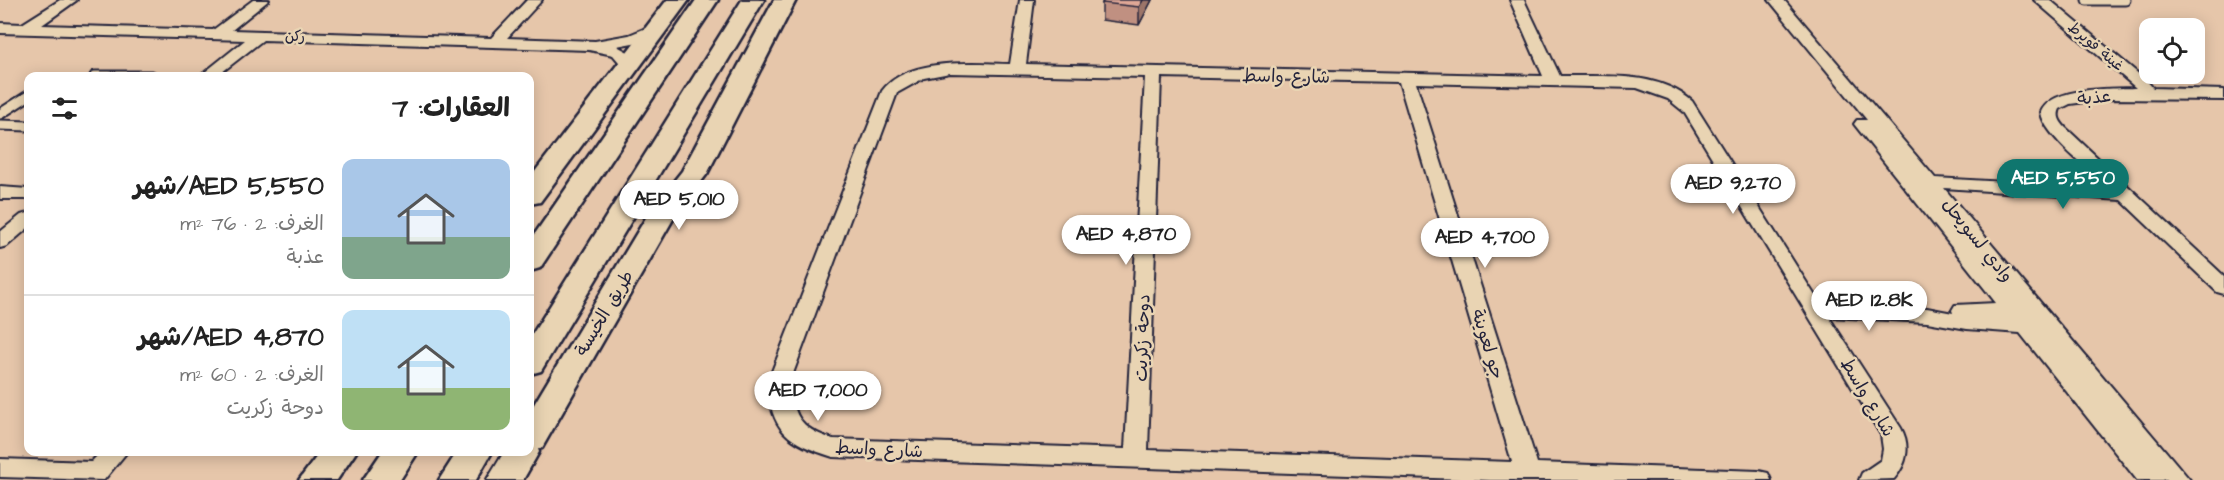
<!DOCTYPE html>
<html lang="ar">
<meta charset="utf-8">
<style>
body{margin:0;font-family:"Architects Daughter","Playpen Sans Arabic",sans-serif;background:#f6f6f6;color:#222;direction:rtl;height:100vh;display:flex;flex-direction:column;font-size:22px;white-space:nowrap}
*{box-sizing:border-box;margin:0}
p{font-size:20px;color:#767676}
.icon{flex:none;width:33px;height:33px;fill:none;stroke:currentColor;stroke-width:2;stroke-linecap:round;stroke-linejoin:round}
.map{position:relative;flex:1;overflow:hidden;direction:ltr}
.sheet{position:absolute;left:24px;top:72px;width:510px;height:384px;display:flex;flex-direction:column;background:#fff;border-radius:12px;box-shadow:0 3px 15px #0003;direction:rtl}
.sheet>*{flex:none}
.controls{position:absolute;left:2139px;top:18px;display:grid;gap:12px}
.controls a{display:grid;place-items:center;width:66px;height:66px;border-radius:12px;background:#fff;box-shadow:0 3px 15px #0003;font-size:30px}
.price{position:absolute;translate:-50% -51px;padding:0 14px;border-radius:21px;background:#fff;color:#222;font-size:20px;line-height:39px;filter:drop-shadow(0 2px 3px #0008)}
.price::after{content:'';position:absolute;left:50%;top:36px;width:18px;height:14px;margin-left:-9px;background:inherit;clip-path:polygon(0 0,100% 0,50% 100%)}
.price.active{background:#0f766e;color:#fff}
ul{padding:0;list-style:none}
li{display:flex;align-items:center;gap:18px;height:150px;padding:0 24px}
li+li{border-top:2px solid #e0e0e0}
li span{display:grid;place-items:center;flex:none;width:168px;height:120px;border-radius:12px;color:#555}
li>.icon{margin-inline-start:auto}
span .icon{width:72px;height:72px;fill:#fffc;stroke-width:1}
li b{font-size:26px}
h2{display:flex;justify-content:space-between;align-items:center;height:72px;padding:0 24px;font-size:26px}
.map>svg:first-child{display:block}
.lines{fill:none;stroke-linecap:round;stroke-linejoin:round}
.lane-casing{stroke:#22223b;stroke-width:13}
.street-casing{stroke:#22223b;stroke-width:4}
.secondary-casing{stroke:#22223b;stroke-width:5}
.lane{stroke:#e9d4b3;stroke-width:9}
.street{fill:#e9d4b3;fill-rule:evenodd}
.secondary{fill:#e9d4b3;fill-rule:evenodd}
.wall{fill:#c09081;stroke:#22223b;stroke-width:1.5}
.shaded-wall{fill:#9c7569;stroke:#22223b;stroke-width:1.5}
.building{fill:#dfa796;stroke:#22223b;stroke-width:1.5}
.labels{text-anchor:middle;stroke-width:5;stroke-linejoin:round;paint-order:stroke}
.far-street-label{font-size:15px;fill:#22223b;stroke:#e9d4b3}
.street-label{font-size:18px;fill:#22223b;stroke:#e9d4b3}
</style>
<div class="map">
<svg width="2224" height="480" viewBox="0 0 2224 480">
<rect width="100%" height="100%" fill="#e6c6aa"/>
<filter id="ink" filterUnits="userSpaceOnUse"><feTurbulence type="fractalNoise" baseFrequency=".0167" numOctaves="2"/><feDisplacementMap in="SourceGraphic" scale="12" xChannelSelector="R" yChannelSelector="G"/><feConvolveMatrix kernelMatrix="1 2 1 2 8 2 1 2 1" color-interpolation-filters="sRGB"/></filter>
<g filter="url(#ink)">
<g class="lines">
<defs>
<g id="lane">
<polyline points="2087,0 2125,0"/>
<polyline points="95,76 152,76"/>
<polyline points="0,114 28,96"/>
<polyline points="0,125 28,126"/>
</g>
<g id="street">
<polygon points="60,0 77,0 42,25 213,30 253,0 269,0 232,30 491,38 527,0 542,0 507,38 595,41 629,35 658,23 666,28 663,31 638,42 617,46 628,52 638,65 630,70 624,68 613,55 589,50 263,40 217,76 200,76 245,40 0,33 0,23 22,24"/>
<path d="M1020,0H1034L1026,64L1543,76L1510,0H1524L1560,76C1603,77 1656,70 1692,101L1819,302L1927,308L1953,313L1952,310L1955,305L1996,303L1854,124L1857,120H1867L1769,0H1784L1935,178L2109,188C2092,172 2043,135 2041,112C2052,86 2111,89 2136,88L2034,0H2050L2146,80L2153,88L2224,90V100L2108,99L2070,104L2060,109C2056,117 2061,123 2067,129L2224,276V294L2217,292L2121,200L1944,188L2190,480H2164L2162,478L2163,480H2137L2020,333L1967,329L1927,322L1829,317L1901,428C1911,446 1907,464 1894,479L1859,480L1862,473L1881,460L1883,449L1881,435L1684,112L1668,99L1637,88L1416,83L1537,463L1759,471L1768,473L1771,480H1490L833,457C788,443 768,430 769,379L882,91C907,57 973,63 1010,64ZM950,73L1145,77L1125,449L833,439C798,428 792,414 791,379L897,93L924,78ZM1161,77L1399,82L1512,462L1148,450Z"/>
<polygon points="0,187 28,189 28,199 0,199"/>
<polygon points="28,213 28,228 7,246 0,248 0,232 21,215"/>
<polygon points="101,452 127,452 104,480 0,477 0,459 91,462"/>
</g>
<g id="secondary">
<polygon points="667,0 689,0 540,202 530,204 530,178"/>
<polygon points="696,0 718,0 540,268 530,271 530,241"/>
<polygon points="742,0 764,0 541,371 530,374 530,338"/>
<polygon points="774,0 796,0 707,174 676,214 542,448 538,449 539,452 523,480 487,480 504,452 530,452 530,411 650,211 682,171"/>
<polygon points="320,452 356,452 337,480 299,480"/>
<polygon points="382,452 418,452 400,480 363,480"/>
<polygon points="457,452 492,452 476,480 439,480"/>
</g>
</defs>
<use href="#lane" class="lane-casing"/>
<use href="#street" class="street-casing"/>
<use href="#secondary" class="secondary-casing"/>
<use href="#lane" class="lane"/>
<use href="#street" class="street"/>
<use href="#secondary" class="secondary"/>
</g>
<polygon class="wall" points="1152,0 1139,25 1102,20 1102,3"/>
<polygon class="shaded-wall" points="1143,0 1152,0 1139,25 1139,7"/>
<polygon class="building" points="1104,0 1143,0 1139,7 1102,3"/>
</g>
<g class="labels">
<g class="far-street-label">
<text transform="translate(295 36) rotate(1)" y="5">ركن</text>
<text transform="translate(2096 46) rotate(40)" y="5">غينة فويرط</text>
</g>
<g class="street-label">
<text transform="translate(1286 76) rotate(1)" y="6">شارع واسط</text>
<text transform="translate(2094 97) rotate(-5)" y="6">عذبة</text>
<text transform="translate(1978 240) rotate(51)" y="6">وادي لسويحل</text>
<text transform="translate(604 313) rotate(-59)" y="6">طريق الخيسة</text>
<text transform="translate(1142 338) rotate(-88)" y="6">دوحة زكريت</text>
<text transform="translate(1488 344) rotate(73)" y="6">جو لعوينة</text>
<text transform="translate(1868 397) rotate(59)" y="6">شارع واسط</text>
<text transform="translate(879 449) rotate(3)" y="6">شارع واسط</text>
</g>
</g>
</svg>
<div class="controls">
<a><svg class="icon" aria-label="locate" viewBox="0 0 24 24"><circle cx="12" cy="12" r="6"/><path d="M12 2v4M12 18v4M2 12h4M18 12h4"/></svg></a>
</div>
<b class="price active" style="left:2063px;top:210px">AED 5,550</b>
<b class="price" style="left:1733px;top:215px">AED 9,270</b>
<b class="price" style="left:679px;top:231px">AED 5,010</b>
<b class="price" style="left:1126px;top:266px">AED 4,870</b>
<b class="price" style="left:1485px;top:269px">AED 4,700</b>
<b class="price" style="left:1869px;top:332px">AED 12.8K</b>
<b class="price" style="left:818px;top:422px">AED 7,000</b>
<section class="sheet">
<h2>العقارات: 7<svg class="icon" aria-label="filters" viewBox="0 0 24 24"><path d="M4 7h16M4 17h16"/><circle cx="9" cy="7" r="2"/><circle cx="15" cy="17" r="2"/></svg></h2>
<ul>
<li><span style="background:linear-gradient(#a9c7e8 65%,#7fa58c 0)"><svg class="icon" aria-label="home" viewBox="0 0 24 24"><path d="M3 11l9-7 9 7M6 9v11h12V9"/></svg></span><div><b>AED 5,550/شهر</b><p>الغرف: 2 · 76 m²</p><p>عذبة</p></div></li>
<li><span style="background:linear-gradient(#bfe0f5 65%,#8fb573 0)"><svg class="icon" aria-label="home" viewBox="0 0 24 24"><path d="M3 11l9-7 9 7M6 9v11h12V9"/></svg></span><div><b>AED 4,870/شهر</b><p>الغرف: 2 · 60 m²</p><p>دوحة زكريت</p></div></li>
</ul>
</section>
</div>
